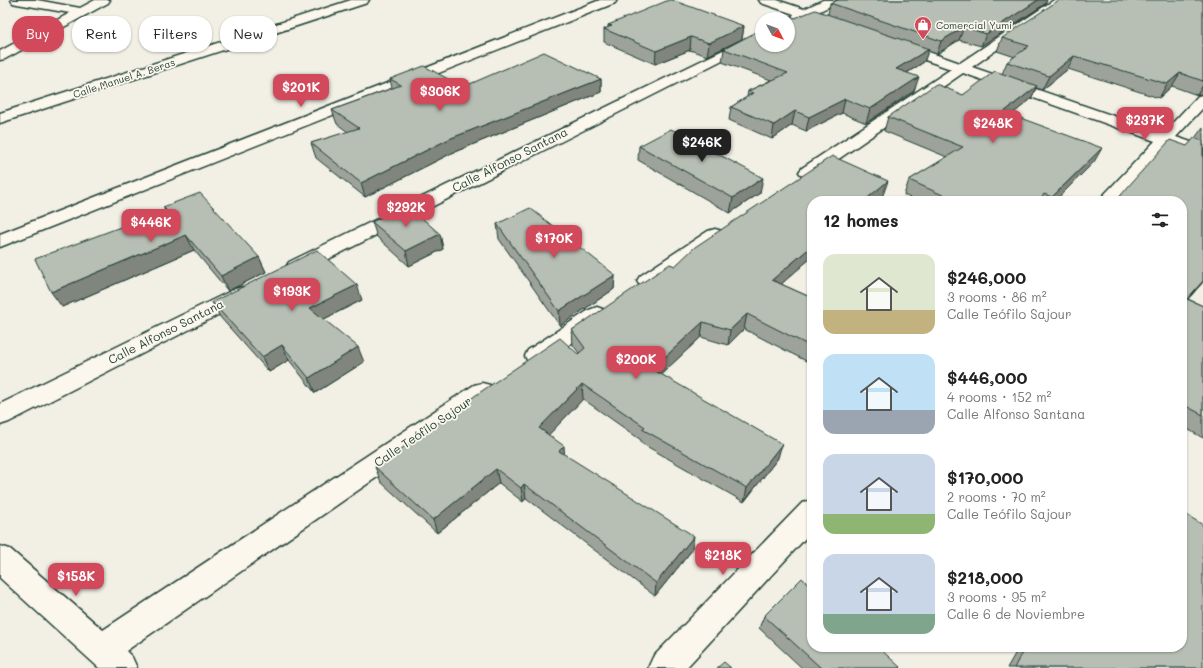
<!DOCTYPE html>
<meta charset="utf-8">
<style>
body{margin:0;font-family:Mali,sans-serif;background:#f6f6f6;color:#222;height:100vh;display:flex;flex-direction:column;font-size:15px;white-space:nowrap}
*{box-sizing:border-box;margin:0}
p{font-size:13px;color:#767676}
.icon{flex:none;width:22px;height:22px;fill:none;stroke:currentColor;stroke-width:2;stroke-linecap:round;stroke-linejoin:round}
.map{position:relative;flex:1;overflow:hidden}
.drawer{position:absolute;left:807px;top:196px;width:380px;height:456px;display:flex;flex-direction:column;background:#fff;border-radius:16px;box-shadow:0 1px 3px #0004}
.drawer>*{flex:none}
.guide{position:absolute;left:12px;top:16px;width:380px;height:36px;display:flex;gap:8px}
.needle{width:26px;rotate:131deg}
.controls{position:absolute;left:755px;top:12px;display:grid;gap:8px}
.controls a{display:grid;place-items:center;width:40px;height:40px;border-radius:50%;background:#fff;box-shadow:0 1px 3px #0004;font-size:20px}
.price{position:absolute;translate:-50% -34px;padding:0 9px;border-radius:8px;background:#d1495b;color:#fff;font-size:13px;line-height:26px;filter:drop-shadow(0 1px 2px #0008)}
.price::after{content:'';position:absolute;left:50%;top:24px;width:12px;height:9px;margin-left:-6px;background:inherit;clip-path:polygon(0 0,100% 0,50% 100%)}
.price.current{background:#222;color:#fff}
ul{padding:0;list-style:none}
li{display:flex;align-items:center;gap:12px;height:100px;padding:0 16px}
li span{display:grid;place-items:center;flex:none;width:112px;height:80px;border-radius:12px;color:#555}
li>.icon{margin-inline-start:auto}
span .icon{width:48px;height:48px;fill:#fffc;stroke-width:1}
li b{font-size:17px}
h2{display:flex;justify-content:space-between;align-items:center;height:48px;padding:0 16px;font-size:17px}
.chip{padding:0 14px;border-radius:16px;background:#fff;box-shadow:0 1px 3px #0004;font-size:14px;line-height:36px}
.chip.current{background:#d1495b;color:#fff}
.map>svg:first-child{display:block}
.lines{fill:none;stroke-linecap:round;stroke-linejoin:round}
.minor-casing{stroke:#1f3d34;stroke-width:3}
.minor{fill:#fbf7ec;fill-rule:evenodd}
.wall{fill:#9da39a;stroke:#1f3d34}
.shaded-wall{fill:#80857d;stroke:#1f3d34}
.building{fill:#b7beb3;stroke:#1f3d34}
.labels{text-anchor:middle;stroke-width:3.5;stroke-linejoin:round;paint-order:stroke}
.far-poi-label{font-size:10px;fill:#1f3d34;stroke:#fbf7ec;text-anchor:start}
.far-street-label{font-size:10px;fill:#1f3d34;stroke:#fbf7ec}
.street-label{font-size:12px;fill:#1f3d34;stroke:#fbf7ec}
</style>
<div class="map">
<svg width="1203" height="668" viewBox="0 0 1203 668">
<rect width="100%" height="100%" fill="#f2f0e5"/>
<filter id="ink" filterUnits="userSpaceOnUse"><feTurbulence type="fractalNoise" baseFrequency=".025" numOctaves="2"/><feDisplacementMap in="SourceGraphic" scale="8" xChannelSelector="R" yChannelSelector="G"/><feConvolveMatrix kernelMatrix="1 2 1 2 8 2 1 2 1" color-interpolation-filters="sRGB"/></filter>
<g filter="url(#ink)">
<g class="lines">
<defs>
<g id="minor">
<polygon points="11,0 37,0 80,8 95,0 110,0 108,3 5,59 0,60 0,51 70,13 17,4 13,3"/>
<polygon points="351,0 369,0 367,3 0,123 0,113"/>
<polygon points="600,0 617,0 615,3 0,247 0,234"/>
<polygon points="759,0 777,0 804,9 823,0 838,0 836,3 816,13 839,20 840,23 839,26 834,27 806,18 798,21 794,20 792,17 794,14 761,3"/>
<polygon points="1054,0 1068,0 972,67 1163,133 1198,96 1203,95 1203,108 1176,137 1203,146 1203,157 1168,145 1117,201 1098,201 1155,141 963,73 814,176 808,177 802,176 799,172 802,168 951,69 893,49 891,46 893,43 903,43 960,63"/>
<polygon points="762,31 762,40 303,272 296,274 289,272 286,267 289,262"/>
<polygon points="715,229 722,231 725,235 722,239 654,286 647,288 640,286 637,281 640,276 708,231"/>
<polygon points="242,287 249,289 252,294 249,299 9,422 0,425 0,404 235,289"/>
<polygon points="597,307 605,310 608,315 605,320 544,362 536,364 528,362 525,356 528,350 589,310"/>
<polygon points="482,383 490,385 494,392 490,399 126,651 132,657 137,668 99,668 0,578 0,546 10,549 103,630 474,385"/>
<polygon points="812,500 812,531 686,668 648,668 653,657 802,503"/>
</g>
</defs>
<use href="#minor" class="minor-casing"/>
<use href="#minor" class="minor"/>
</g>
<g class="wall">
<polygon points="838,0 1047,0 1045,4 981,46 959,40 937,54 928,51 924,62 907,73 914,91 866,123 842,113 806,131 792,125 772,139 729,120 731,107 747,97 748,91 771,80 722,62 724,49 795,18 828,14 830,3"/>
<polygon points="1203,0 1203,94 1197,95 1172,86 1159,98 1068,69 1042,90 1036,88 1031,99 1011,115 1094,162 1055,201 917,201 904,195 909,180 947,157 884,131 888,117 963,95 1002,74 1007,62 1015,57 997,51 1002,38"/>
<polygon points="608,25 744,26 742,39 707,56 690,50 655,64 604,42 604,29 608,28"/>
<polygon points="390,79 463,87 601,79 601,92 452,153 365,197 316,158 311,143 348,132 337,124 332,110 392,88"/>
<polygon points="1203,127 1203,282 1188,299 1203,306 1203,438 1182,426 1182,201 1187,146 1195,138"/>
<polygon points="639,146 760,193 730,213 638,160"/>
<polygon points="883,195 781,284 812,298 812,364 744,329 728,345 701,337 661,374 778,458 744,502 641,443 641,440 583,399 548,435 564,455 692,550 655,596 526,498 523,502 499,483 437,533 381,482 375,467 578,354 579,353 573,345 572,330 675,266"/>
<polygon points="163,207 259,257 266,272 228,291 194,250 62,307 165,210"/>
<polygon points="372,222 440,234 443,249 409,266 377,237"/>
<polygon points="497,224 615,275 614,289 560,326 499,239"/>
<polygon points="362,300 324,319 364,362 315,393 289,360 269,372 220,317 212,302"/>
<polygon points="764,616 901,668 802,668 759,628"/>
<polygon points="1019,647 1182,647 1203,668 1007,668"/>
</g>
<g class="shaded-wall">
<polygon points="1038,0 1047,0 1045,4 981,46 986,34"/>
<polygon points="744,26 742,39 707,56 709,43"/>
<polygon points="964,27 959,40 937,54 941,41"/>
<polygon points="691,37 690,50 655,64 656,51"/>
<polygon points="929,49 924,62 892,82 896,69"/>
<polygon points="1074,56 1068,69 1042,90 1049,76"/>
<polygon points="1180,73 1172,86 1159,98 1167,84"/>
<polygon points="919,77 914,91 866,123 870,109"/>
<polygon points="601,79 601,92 452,153 365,197 361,183 449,139"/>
<polygon points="1203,85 1203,94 1197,95"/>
<polygon points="1037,86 1031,99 998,126 1004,112"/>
<polygon points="845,99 842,113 806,131 809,117"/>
<polygon points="795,111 792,125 772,139 774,125"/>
<polygon points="1102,148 1094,162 1055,201 1050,201 1052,197"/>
<polygon points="763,178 760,193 730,213 733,198"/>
<polygon points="888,181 883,195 876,201 864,201"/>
<polygon points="440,234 443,249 409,266 406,251"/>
<polygon points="186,235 194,250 62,307 51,292"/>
<polygon points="812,246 812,257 769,295 772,280"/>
<polygon points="259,257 266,272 228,291 221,276"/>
<polygon points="615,275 614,289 560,326 559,311"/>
<polygon points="1203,281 1203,282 1182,306"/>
<polygon points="357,285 362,300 316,323 310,308"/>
<polygon points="747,314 744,329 728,345 730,330"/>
<polygon points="703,322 701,337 651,384 652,369"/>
<polygon points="282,345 289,360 269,372 262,357"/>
<polygon points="358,347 364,362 315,393 309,378"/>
<polygon points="582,384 583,399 541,443 539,428"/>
<polygon points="782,444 778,458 744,502 747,488"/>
<polygon points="564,446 565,460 559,451"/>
<polygon points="496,469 499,483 437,533 433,520"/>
<polygon points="524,484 526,498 523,502 521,488"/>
<polygon points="694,536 692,550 655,596 656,583"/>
</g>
<g class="building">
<polygon points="669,0 672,0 744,26 709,43 691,37 656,51 604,29 612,26 608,25"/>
<polygon points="838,0 1038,0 986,34 964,27 941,41 830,3"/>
<polygon points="1059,0 1203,0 1203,81 1180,73 1167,84 1074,56 1049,76 1007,62 1029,46 1002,38"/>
<polygon points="815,10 929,49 896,69 919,77 870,109 845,99 809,117 795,111 774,125 731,107 753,93 748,91 788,73 724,49 762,29 762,45 788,45 788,19 781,19 788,15 795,18"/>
<polygon points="544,52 601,79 449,139 361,183 311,143 359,128 332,110 401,85 390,79 424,66 463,87"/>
<polygon points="995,71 1037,86 1004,112 1102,148 1052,197 1044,194 1040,201 956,201 909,180 963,147 888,117 936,84 963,95"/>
<polygon points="671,129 763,178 733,198 639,146"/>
<polygon points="1194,138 1203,141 1203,281 1187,299 1203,306 1203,415 1182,404 1182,201 1116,201 1133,181 1170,140 1187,146"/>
<polygon points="832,156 888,181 864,201 812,201 812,246 772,280 812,298 812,347 747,314 730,330 703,322 652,369 782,444 747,488 642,429 645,427 582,384 539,428 564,446 559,451 694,536 656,583 524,484 521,488 496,469 433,520 375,467 430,429 476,395 560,338 578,354 585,348 572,330 670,264 675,266 695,247"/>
<polygon points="200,193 259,257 221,276 186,235 51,292 35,259 166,210 163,207"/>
<polygon points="407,205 440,234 406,251 372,222"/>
<polygon points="530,208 615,275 559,311 497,224"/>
<polygon points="317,250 357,285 310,308 358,347 309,378 282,345 262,357 212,302"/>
<polygon points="1182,512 1203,525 1203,668 1014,668 1025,647 1182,647"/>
<polygon points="802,578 812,588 812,647 878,647 901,668 821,668 764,616"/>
<polygon points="724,662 731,668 717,668"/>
</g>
</g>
<defs>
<symbol id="shop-pin" viewBox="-11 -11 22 30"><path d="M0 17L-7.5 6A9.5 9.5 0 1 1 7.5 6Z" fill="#d1495b" stroke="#fbf7ec"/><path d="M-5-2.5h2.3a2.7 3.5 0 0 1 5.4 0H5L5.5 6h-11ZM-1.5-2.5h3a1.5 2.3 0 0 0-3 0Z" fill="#fff"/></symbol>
</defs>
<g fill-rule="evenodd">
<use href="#shop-pin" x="913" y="15" width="20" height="27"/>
</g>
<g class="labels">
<g class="far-poi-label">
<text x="936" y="29">Comercial Yumi</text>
</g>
<g class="far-street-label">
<text transform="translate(124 78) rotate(-18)" y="4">Calle Manuel A. Beras</text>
</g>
<g class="street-label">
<text transform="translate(510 160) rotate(-27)" y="4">Calle Alfonso Santana</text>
<text transform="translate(166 332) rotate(-27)" y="4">Calle Alfonso Santana</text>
<text transform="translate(423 432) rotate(-34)" y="4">Calle Teófilo Sajour</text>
</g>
</g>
</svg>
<div class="controls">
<a><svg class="needle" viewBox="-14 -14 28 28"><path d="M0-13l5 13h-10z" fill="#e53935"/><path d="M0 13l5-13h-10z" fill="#767676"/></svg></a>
</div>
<b class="price" style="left:301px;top:108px">$201K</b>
<b class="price" style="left:440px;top:112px">$306K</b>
<b class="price" style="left:1145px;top:141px">$237K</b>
<b class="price" style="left:993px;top:144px">$248K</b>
<b class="price current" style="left:702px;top:163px">$246K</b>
<b class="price" style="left:406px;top:228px">$292K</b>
<b class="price" style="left:151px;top:243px">$446K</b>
<b class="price" style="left:554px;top:259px">$170K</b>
<b class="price" style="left:292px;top:312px">$193K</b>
<b class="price" style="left:636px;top:380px">$200K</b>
<b class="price" style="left:723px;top:576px">$218K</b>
<b class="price" style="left:76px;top:597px">$158K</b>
<div class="guide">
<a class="chip current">Buy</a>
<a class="chip">Rent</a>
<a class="chip">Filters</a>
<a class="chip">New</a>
</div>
<section class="drawer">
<h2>12 homes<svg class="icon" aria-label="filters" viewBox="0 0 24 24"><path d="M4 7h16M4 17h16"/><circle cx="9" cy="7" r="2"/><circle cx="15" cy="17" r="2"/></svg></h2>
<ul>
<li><span style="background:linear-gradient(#dfe7d0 70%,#c2b280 0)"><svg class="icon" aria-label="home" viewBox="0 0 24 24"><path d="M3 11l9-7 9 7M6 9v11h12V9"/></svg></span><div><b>$246,000</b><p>3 rooms · 86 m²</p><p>Calle Teófilo Sajour</p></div></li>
<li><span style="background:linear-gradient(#bfe0f5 70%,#9aa5b1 0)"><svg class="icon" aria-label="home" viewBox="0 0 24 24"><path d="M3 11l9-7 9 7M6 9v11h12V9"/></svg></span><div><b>$446,000</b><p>4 rooms · 152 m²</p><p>Calle Alfonso Santana</p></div></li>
<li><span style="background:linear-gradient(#c9d6e8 75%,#8fb573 0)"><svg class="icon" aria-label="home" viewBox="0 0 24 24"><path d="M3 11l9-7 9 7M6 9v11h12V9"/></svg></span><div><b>$170,000</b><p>2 rooms · 70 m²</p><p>Calle Teófilo Sajour</p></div></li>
<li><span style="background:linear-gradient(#c9d6e8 75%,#7fa58c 0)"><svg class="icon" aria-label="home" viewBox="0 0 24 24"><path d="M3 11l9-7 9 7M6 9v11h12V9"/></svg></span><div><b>$218,000</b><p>3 rooms · 95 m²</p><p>Calle 6 de Noviembre</p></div></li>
</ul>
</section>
</div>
